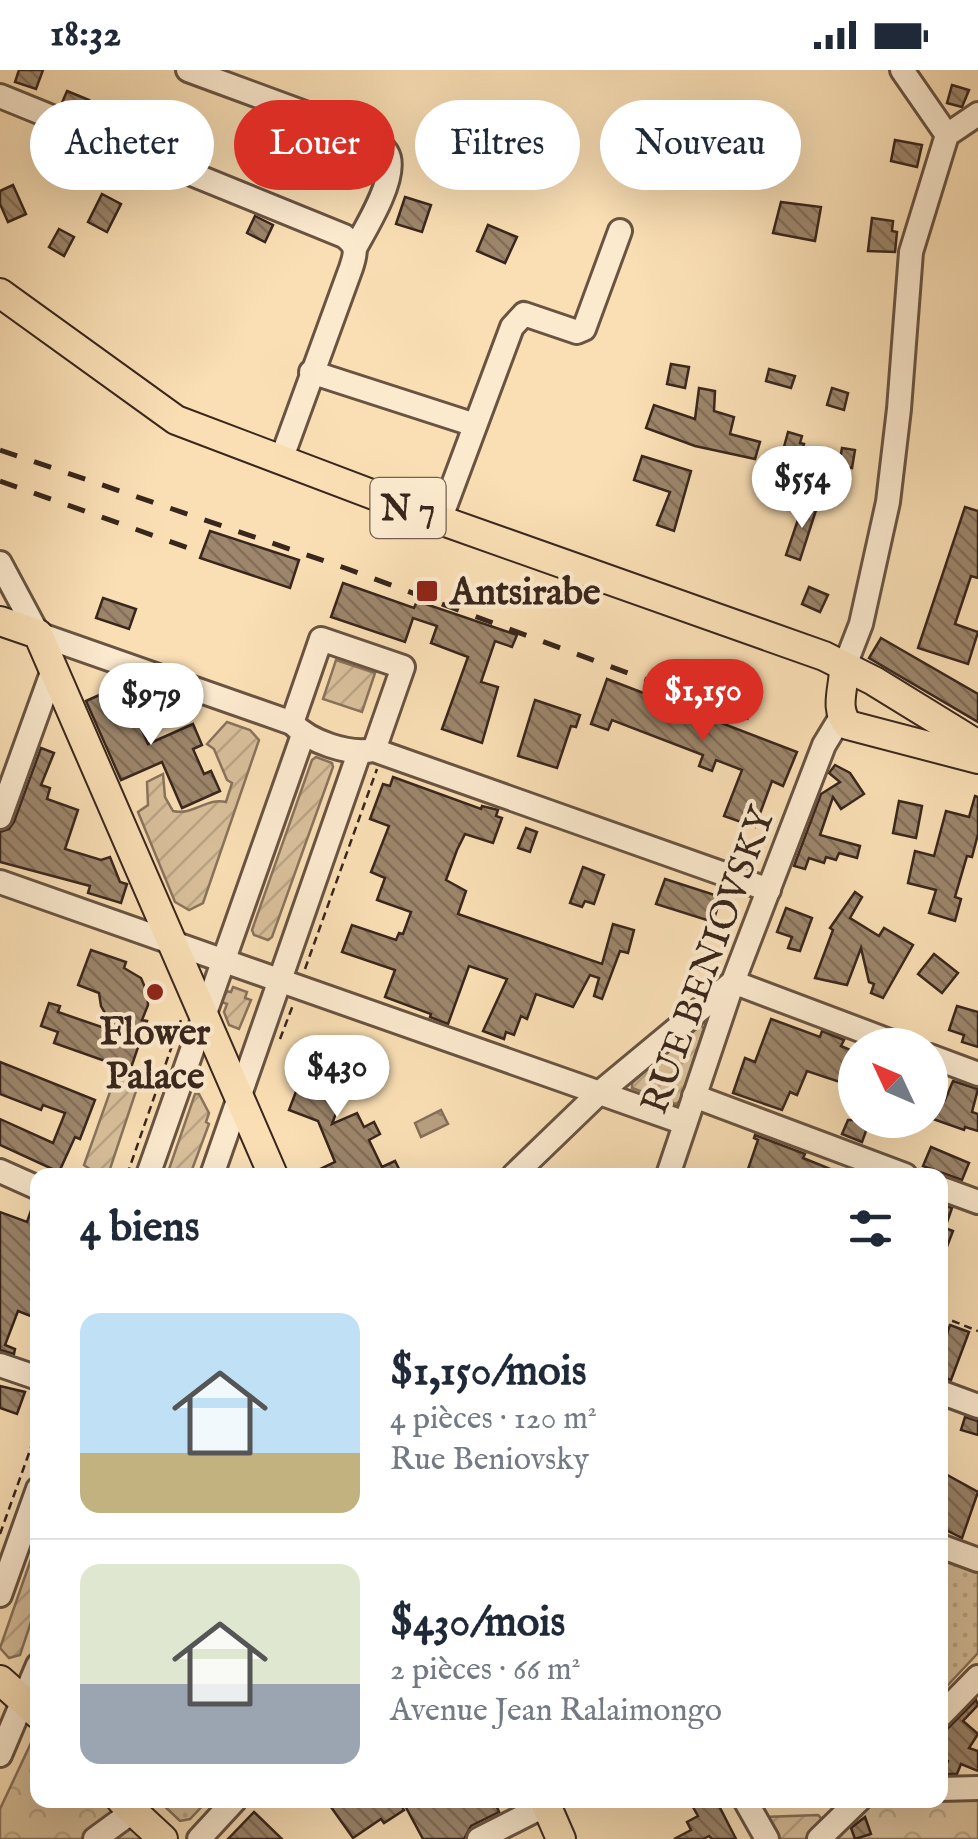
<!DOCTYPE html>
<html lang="fr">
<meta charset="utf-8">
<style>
body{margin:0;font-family:"IM FELL English",serif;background:#f6f6f7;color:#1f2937;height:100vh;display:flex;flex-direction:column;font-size:38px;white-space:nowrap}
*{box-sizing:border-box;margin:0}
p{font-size:32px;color:#747a83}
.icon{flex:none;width:55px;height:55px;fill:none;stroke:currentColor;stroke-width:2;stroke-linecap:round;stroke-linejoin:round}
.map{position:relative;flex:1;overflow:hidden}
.drawer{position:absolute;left:30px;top:1098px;width:918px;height:640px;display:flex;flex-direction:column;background:#fff;border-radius:20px;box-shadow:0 10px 40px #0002}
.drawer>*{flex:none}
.hud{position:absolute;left:30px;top:30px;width:920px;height:90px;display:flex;gap:20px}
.needle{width:65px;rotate:314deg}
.fabs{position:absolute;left:838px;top:958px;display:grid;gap:20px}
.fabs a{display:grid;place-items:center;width:110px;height:110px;border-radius:50%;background:#fff;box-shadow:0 10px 40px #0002;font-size:50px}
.price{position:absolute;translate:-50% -85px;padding:0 22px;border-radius:35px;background:#fff;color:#222;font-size:32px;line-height:65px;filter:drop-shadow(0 2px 5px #0008)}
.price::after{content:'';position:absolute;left:50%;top:60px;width:30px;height:22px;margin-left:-15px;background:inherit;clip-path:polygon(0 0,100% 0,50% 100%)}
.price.selected{background:#d93025;color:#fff}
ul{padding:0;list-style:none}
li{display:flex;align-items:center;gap:30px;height:250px;padding:0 50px}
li+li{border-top:2px solid #e0e1e3}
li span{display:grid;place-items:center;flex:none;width:280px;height:200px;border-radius:20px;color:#555}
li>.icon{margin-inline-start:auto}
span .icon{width:120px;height:120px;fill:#fffc;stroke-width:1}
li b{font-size:42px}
h2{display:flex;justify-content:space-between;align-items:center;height:120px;padding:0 50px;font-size:42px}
.pill{padding:0 35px;border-radius:45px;background:#fff;box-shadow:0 10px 40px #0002;font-size:35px;line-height:90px}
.pill.selected{background:#d93025;color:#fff}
.status{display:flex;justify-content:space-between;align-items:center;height:70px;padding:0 50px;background:#fff;direction:ltr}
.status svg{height:28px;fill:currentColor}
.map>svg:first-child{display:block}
.grass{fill:url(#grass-dots);stroke:#89735c;stroke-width:2.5}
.forest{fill:url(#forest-crowns);stroke:#89735c;stroke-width:2.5}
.garden{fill:url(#garden-furrows);stroke:#89735c;stroke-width:2.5}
.water{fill:url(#water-ripples);stroke:#856f59;stroke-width:2.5}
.building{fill:url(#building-back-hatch);stroke:#39261c;stroke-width:2.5}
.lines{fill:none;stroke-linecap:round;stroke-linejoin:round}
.minor-casing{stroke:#695442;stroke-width:28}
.major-casing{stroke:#39261c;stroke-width:32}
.path{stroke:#39261c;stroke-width:2.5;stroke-dasharray:8 5;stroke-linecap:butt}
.minor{stroke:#fceacf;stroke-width:22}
.major{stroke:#fadfb5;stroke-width:28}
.rail{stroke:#39261c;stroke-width:5;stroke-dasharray:18 18;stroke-linecap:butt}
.poi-dot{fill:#8f2418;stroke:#fceacf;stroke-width:4}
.labels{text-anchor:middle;stroke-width:8;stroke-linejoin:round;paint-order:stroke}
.shield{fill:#fceacf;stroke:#746152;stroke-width:2.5}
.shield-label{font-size:35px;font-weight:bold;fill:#39261c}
.poi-label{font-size:38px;font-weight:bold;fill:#39261c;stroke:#fceacf;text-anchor:start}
.street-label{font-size:38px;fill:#39261c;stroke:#fceacf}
</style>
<div class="status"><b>18:32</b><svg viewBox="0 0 49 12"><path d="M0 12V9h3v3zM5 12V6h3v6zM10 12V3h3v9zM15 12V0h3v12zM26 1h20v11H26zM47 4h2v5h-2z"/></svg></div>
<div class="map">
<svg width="978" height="1769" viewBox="0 0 978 1769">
<defs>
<pattern id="grass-dots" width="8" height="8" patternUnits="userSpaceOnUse" patternTransform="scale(2.5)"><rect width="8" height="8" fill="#d9c09b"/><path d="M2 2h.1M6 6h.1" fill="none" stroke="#bba585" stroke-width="1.8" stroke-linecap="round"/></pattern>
<pattern id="forest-crowns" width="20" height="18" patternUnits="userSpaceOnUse" patternTransform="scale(2.5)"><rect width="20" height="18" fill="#d9c09b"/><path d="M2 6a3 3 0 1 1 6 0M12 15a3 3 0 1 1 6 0" fill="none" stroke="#bba585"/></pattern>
<pattern id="garden-furrows" width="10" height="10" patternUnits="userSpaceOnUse" patternTransform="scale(2.5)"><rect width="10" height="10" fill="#d9c09b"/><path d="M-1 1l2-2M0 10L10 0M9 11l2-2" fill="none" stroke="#bba585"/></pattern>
<pattern id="water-ripples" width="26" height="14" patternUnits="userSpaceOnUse" patternTransform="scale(2.5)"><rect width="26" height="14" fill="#b8a081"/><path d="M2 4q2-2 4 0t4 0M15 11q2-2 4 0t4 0" fill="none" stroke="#978269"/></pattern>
<pattern id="building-back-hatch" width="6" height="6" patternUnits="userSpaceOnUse" patternTransform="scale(2.5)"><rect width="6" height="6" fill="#9d866c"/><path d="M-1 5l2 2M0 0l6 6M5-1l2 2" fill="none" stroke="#816d58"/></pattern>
</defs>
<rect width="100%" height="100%" fill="#fadfb5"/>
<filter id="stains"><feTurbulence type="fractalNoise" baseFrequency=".002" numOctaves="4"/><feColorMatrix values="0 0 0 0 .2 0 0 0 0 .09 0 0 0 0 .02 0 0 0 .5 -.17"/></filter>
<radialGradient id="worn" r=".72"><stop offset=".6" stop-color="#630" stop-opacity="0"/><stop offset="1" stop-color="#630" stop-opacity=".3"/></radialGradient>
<g class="grass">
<polygon points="940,1484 978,1498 978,1583 945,1618 940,1616"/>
<polygon points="158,1730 208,1730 190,1749 180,1751"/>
</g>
<g class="forest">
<polygon points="37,1672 38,1730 121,1730 163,1769 0,1769 0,1739 31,1673"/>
<polygon points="978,1718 978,1769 819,1769 859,1730 940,1730"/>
</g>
<g class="garden">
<polygon points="336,590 375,603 362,642 323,629"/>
<path d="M227,652L250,660L259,670L203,833L189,840L175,832L138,742L148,735L147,712L163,704L165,727L173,741C193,746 207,727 226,732L232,713L227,710L214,679L207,674Z"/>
<polygon points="316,687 332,693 333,697 272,867 268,870 254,865 252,860 312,690"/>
<polygon points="233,917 247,922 245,928 251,930 239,959 229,955 224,942 227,934 222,932 226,921 231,922"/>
<polygon points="698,953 704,958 681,1030 676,1034 632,1018 632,1013"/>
<polygon points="116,1005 139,1012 108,1105 97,1104 84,1095"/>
<polygon points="195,1024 199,1024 209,1043 206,1052 209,1054 190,1105 167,1105"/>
<polygon points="37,1472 37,1534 20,1585 9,1588 0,1578"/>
<polygon points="818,1745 823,1750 806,1769 773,1769 764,1747"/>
</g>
<polygon class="water" points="441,1040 448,1054 421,1067 415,1053"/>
<g class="building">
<polygon points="19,0 43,0 36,19 15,12"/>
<polygon points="952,15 969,20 962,37 947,33"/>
<polygon points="67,21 89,30 83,44 61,35"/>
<polygon points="895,70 922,75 917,97 891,91"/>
<polygon points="13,115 26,144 8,152 0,134 0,121"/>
<polygon points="102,124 121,134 107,162 88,152"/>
<polygon points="405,127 431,135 422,162 396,154"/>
<polygon points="781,132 821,137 815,171 773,163"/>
<polygon points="255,146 273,155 265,172 247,163"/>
<polygon points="872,148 893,151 892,161 897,162 895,182 868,181"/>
<polygon points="488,155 517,167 505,193 477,181"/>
<polygon points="59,159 74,167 64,186 49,177"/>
<polygon points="671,294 689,297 685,318 667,314"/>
<polygon points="769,299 795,306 791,318 766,311"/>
<polygon points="699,318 715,321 714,341 734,347 730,364 760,372 755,389 695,376 646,358 654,335 695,349"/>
<polygon points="832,318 848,323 844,340 827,335"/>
<polygon points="788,362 802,366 800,373 804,374 794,409 777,403"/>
<polygon points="842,378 855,380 852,398 839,395"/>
<polygon points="642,386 691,401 674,461 657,455 670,422 634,410"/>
<polygon points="804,432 817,437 800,490 786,485"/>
<polygon points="965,437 978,441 978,508 971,506 955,554 978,562 968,594 918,578"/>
<polygon points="210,461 299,490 290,518 200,488"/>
<polygon points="343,513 414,538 417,531 517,565 512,577 495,571 481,612 498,617 482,673 442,659 468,587 431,573 437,556 413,548 405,572 331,547"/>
<polygon points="809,517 828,525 820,542 802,534"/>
<polygon points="103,528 136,539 129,559 96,548"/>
<polygon points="881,568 978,624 978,652 869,588"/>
<polygon points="607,609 797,682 783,716 772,711 755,757 724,746 742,700 716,690 712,701 699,696 703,685 612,650 608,660 591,654"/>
<polygon points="122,615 148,674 193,654 202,675 193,679 204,704 211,701 220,721 182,738 162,692 121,710 86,631"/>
<polygon points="535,630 580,645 576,657 571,656 557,698 518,686"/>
<polygon points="41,678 54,683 41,715 50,718 47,729 78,740 65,779 101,790 110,787 120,812 127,814 121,833 88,823 90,816 0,792 0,762 9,759 14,752"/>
<polygon points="835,695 850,703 864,724 841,739 833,727 820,765 860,776 857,788 839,783 836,790 826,787 824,793 809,788 805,799 794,796 821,724 840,712 829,703"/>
<polygon points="393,707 481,739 482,736 498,740 496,746 502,748 493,773 465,764 457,780 446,810 466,821 458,844 602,894 613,854 634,860 628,883 620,881 602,929 594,926 599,908 590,905 573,937 536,924 527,949 521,946 514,965 506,962 504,969 483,961 507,909 469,896 448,954 430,947 431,944 385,927 395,900 342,882 352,855 396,870 399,863 403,864 411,842 377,830 385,808 371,802 389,756 370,749 383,714 390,716"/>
<polygon points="975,726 978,727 978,764 972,787 967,786 955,827 961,829 955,851 929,843 936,820 908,813 915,781 934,786 946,741 969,747"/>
<polygon points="899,731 922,736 916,768 893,763"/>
<polygon points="526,758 537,762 530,782 518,778"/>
<polygon points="583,797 604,805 594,834 585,831 582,837 570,833"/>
<polygon points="665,809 721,827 713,852 656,834"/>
<polygon points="855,822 862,827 850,848 879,866 884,858 913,875 883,928 871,923 874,914 869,912 861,878 847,915 815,908 833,860 830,858"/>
<polygon points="786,838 812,848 800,881 788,878 792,867 777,862"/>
<polygon points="91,880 126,892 124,898 141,908 147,922 148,935 142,950 147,951 132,995 126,993 125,998 54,973 58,962 41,956 49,933 60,936 58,942 116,962 101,936 99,923 78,915"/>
<polygon points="934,884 958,903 942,923 918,904"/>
<polygon points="957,936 978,942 978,977 962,972 964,965 949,960"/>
<polygon points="771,949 820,967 822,961 844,970 841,976 855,982 855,1017 807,1001 797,1025 790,1022 782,1040 733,1023 745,988 755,992"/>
<polygon points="314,974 341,983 331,1010 346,1016 332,1054 357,1043 364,1057 374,1052 380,1064 369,1070 382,1097 395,1091 402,1105 308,1105 335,1092 318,1051 289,1040"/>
<polygon points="0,992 95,1030 80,1069 75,1067 59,1102 0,1075 0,1049 53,1073 65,1043 43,1035 41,1040 0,1024"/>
<polygon points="953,1011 978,1019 972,1042 978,1044 978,1061 965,1057 964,1060 933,1049 941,1028 945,1030"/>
<polygon points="848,1050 870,1050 862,1072 842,1064"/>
<polygon points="755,1065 805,1084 803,1088 845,1105 746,1105 758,1070 754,1068"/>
<polygon points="931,1077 969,1093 962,1110 923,1096"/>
<polygon points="34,1132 38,1133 38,1249 18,1241 5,1275 15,1279 14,1284 0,1280 0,1142 27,1152"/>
<polygon points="940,1134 952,1138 945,1158 953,1161 941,1192"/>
<polygon points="950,1255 969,1262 951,1310 940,1307 940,1283"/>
<polygon points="0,1316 25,1322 17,1344 0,1338"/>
<polygon points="965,1347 978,1351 978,1365 961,1360"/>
<polygon points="940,1401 978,1422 962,1468 940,1457"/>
<polygon points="976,1630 978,1635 963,1651 978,1664 969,1678 978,1681 978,1701 961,1694 957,1704 942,1704 948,1691 940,1687 940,1666"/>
<polygon points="326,1730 341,1730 344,1734 352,1730 398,1730 404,1740 384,1753 381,1749 353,1768"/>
<polygon points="402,1730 494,1730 499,1742 471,1756 464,1769 423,1769"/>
<polygon points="689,1730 716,1730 736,1769 712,1769 709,1766 703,1769 674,1769 691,1760 687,1752 698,1746"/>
<polygon points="254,1742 282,1769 228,1769"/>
<polygon points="865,1747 871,1764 855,1769 851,1758"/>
</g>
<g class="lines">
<defs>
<g id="minor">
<path d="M188,0L367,66C376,72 386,77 389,88C395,111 366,158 355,178"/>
<polyline points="902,0 947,65"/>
<path d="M0,26L344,166C358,176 356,183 351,198L281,390"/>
<polyline points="311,302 475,355"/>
<polyline points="440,450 512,257 524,244 577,262 584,259 620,161"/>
<path d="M0,493L38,564L292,653C310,672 348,685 374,680L769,820"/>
<polyline points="844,598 861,554 888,432 899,339 911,182 947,65 978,44"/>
<polyline points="292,653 321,569 403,597 374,680"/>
<polyline points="0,747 53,600"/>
<polyline points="0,812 685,1053"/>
<polyline points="930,986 978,1004"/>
<polyline points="694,1026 905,1105"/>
<polyline points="0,1101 38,1118"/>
<polyline points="148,1105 303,665"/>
<polyline points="212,1105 359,683"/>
<polyline points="514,1105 598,1024 733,912 900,975"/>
<polyline points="668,1105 733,912 824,675 841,647"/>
<polyline points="940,1118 978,1132"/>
<polyline points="0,1295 38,1308"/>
<polyline points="940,1322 978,1336"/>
<polyline points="940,1476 978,1490"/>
<polyline points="0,1525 38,1419"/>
<polyline points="940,1646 978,1607"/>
<polyline points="0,1685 38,1595"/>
<polyline points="940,1719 978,1718"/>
<polyline points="745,1730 767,1769"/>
<polyline points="95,1769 132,1742"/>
<polyline points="199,1769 235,1730"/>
<polyline points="479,1769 546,1735"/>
<polyline points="819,1769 859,1730"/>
</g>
<g id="major">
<polyline points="0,223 176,350 440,450 824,586 874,611 978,675"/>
<polyline points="0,551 38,564 273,1105"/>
<path d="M844,598C844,619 834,638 848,655L978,689"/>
<polyline points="0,1610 38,1644"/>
<polyline points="121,1730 163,1769"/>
<polyline points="544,1730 561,1769"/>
</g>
</defs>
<use href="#minor" class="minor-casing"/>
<use href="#major" class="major-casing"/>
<g class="path">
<polyline points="305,899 377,699"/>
<polyline points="280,969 293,935"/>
<polyline points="127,1105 181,950"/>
<polyline points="940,1246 978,1261"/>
<polyline points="0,1464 38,1358"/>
</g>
<use href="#minor" class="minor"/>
<use href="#major" class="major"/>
<g class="rail">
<polyline points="0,380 345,498 749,648"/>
<polyline points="0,411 194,480"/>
</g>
</g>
<g class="poi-dot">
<rect x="415" y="509" width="24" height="24" rx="5"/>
<circle cx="155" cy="922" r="10"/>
</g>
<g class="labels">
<rect class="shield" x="370.5" y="408" width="75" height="60" rx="8"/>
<g class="shield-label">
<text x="408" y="450">N 7</text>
</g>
<g class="poi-label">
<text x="450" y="534">Antsirabe</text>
<text x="155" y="974" text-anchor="middle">Flower<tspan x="155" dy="44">Palace</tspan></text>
</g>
<g class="street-label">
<text transform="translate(707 890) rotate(-70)" y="13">RUE BENIOVSKY</text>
</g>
</g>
<rect width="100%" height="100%" filter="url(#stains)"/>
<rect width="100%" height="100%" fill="url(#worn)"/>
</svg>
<div class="fabs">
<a><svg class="needle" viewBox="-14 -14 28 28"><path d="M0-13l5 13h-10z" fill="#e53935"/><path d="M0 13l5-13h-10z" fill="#747a83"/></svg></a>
</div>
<b class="price" style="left:802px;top:461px">$554</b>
<b class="price selected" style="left:703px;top:674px">$1,150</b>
<b class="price" style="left:151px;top:678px">$979</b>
<b class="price" style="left:337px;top:1050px">$430</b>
<div class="hud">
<a class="pill">Acheter</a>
<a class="pill selected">Louer</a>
<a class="pill">Filtres</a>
<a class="pill">Nouveau</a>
</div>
<section class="drawer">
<h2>4 biens<svg class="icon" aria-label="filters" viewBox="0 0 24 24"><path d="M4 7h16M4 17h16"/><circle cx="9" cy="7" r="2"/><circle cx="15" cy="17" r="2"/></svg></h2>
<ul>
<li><span style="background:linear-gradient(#bfe0f5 70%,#c2b280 0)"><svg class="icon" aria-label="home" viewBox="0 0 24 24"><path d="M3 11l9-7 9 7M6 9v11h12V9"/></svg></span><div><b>$1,150/mois</b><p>4 pièces · 120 m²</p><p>Rue Beniovsky</p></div></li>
<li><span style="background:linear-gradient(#dfe7d0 60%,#9aa5b1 0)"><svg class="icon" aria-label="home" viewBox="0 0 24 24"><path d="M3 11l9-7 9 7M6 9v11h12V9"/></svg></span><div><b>$430/mois</b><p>2 pièces · 66 m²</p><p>Avenue Jean Ralaimongo</p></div></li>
</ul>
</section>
</div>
